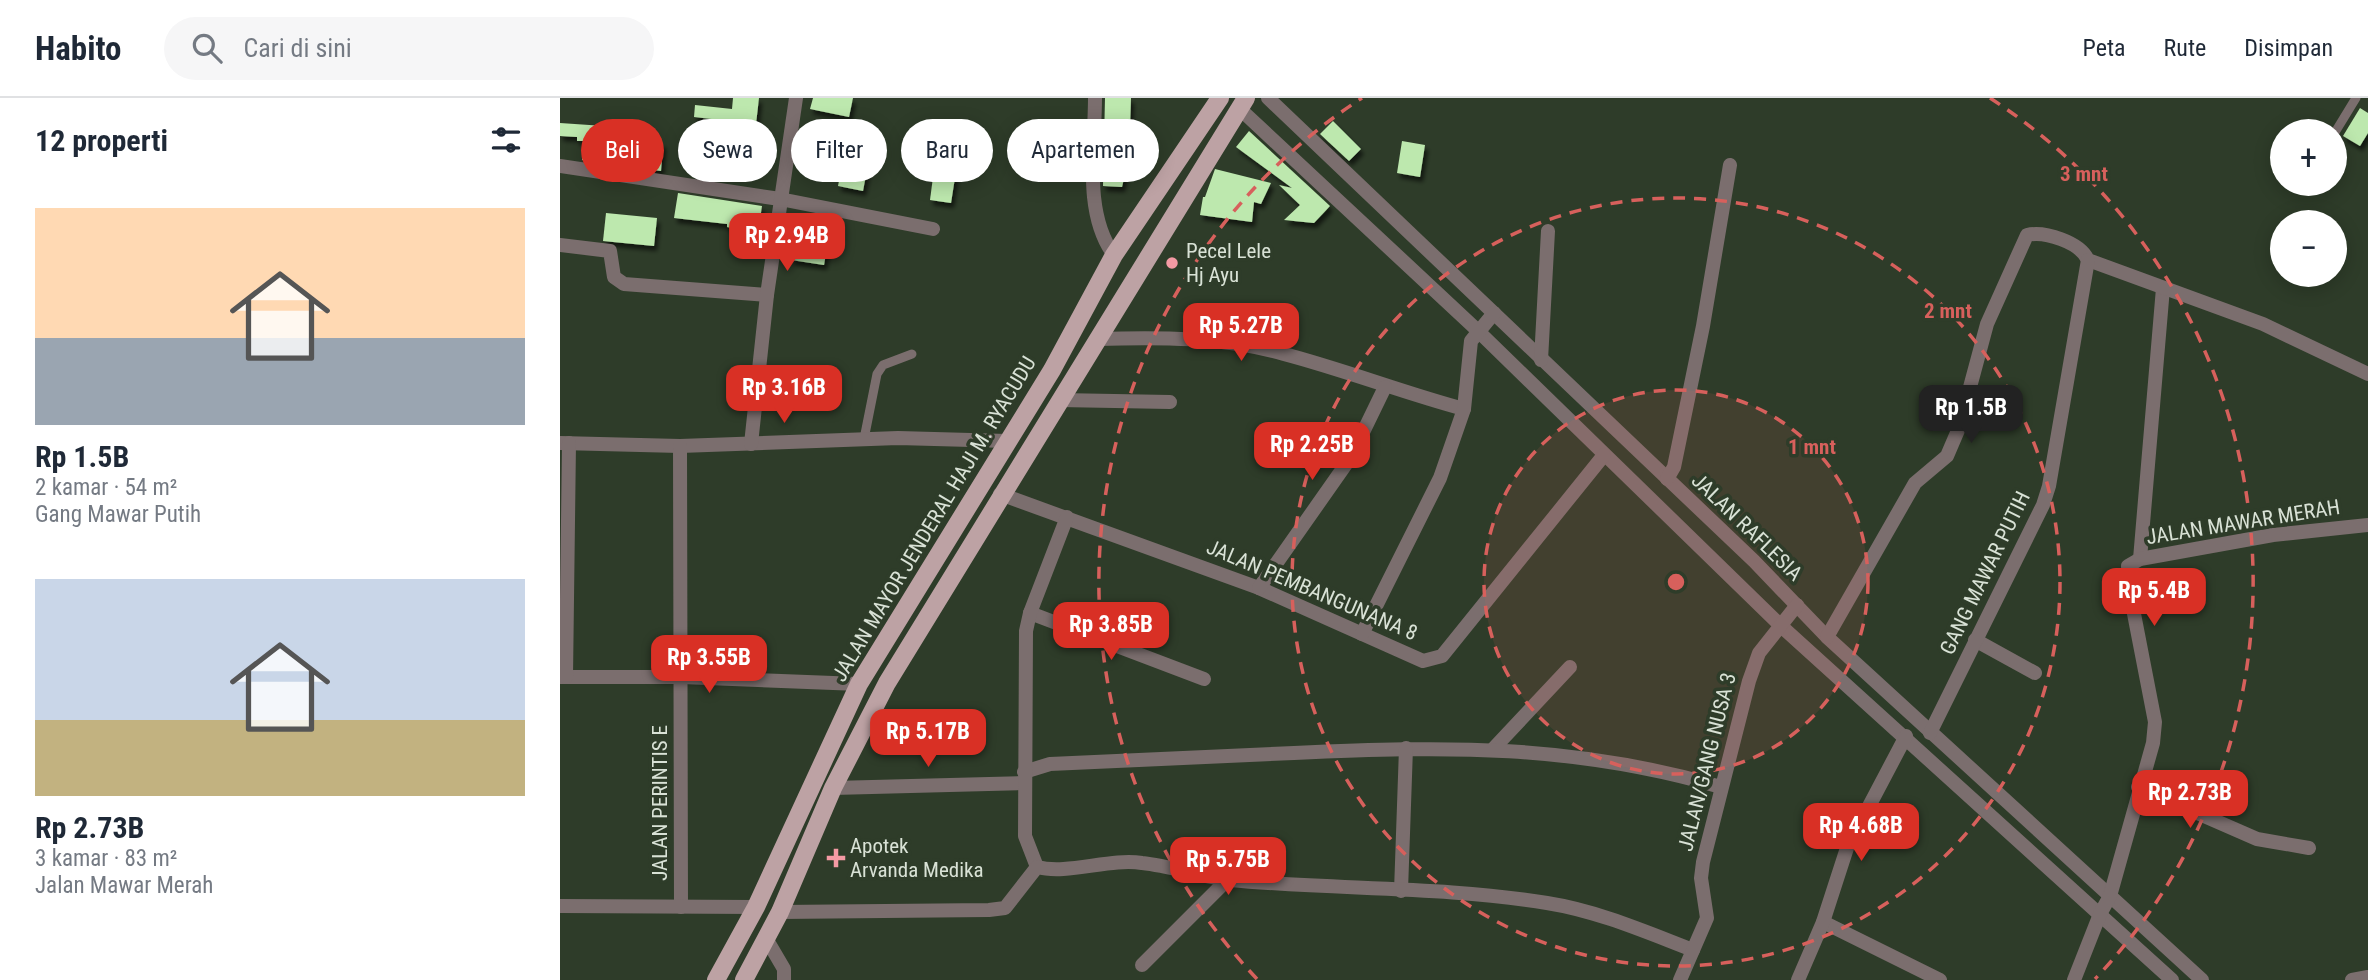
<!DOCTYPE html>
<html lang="id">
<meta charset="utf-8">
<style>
body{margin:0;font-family:"Roboto Condensed",sans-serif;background:#f6f6f7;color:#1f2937;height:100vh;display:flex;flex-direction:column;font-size:26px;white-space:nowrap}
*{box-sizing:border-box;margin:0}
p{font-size:23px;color:#747a83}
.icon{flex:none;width:38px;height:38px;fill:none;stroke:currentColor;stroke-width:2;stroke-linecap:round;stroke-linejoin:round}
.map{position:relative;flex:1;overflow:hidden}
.details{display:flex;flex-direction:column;background:#fff;width:560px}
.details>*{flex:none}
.hud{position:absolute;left:21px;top:21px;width:665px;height:63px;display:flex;gap:14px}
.fabs{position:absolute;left:1710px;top:21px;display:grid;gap:14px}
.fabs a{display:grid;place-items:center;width:77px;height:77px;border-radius:50%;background:#fff;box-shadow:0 4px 18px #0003;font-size:35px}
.price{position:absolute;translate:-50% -60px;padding:0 16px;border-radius:14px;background:#d93025;color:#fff;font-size:23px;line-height:46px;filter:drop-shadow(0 2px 4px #0008)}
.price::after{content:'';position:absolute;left:50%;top:42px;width:21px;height:16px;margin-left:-10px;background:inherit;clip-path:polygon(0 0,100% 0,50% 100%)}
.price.current{background:#222;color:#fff}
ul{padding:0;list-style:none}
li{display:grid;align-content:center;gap:14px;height:371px;padding:0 35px}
li span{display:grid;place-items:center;height:217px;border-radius:0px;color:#555}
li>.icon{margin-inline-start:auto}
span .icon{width:126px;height:126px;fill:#fffc;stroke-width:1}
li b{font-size:30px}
h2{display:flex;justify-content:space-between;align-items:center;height:84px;padding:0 35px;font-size:30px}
.chip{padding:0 24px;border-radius:32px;background:#fff;box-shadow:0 4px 18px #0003;font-size:24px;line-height:63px}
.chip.current{background:#d93025;color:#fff}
header{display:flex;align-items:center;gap:42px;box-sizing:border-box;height:98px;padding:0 35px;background:#fff;border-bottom:2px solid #e0e1e3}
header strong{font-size:33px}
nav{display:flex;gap:38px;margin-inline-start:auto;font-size:24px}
.search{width:490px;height:63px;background:#f6f6f7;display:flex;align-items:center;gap:18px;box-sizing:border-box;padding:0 24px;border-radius:38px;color:#747a83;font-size:26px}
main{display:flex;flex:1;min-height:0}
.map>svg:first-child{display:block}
.building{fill:#bde8ae;filter:url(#shadow)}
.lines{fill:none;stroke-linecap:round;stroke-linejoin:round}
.lane{stroke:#7b6e6e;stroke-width:9}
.street{stroke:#7b6e6e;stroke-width:14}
.primary{stroke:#bda2a4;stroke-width:18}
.ring{fill:none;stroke:#d7605c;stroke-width:3.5;stroke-dasharray:12 9}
.poi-dot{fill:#f49aa4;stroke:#2e3c29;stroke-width:2.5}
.labels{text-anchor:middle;stroke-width:7;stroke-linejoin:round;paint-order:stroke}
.poi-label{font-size:21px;fill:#d9e2d6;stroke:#2e3c29;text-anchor:start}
.street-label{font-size:21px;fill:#d9e2d6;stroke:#2e3c29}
.centre{fill:#d7605c;stroke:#2e3c29;stroke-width:3.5}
.ring-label{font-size:21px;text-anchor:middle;font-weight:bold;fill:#d7605c;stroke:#2e3c29;stroke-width:7;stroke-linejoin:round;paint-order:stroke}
</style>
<header>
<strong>Habito</strong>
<div class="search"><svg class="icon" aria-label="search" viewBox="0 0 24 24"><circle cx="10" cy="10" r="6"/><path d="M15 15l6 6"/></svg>Cari di sini</div>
<nav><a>Peta</a><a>Rute</a><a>Disimpan</a></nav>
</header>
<main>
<section class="details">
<h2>12 properti<svg class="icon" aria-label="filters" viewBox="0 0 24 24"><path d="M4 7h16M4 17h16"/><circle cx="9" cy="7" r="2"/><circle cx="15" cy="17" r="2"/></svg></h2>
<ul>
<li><span style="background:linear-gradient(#ffd9b3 60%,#9aa5b1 0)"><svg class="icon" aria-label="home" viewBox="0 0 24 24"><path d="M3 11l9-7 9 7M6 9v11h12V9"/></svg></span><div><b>Rp 1.5B</b><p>2 kamar · 54 m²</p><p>Gang Mawar Putih</p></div></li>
<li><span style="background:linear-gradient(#c9d6e8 65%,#c2b280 0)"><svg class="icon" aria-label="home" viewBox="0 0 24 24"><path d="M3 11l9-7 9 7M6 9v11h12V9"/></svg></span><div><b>Rp 2.73B</b><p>3 kamar · 83 m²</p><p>Jalan Mawar Merah</p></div></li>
</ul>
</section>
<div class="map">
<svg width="1808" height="882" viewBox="0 0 1808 882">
<defs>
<filter id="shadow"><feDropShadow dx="3" dy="5" stdDeviation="2" flood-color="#0009"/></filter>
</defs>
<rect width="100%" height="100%" fill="#2e3c29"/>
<g class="building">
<polygon points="173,0 199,0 196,26 134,19 135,7 172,11"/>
<polygon points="253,0 293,0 289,19 250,11"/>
<polygon points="545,0 571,0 570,30 576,31 562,89 543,88"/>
<polygon points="1800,10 1808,15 1808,35 1800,48 1783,38"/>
<polygon points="45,23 70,26 69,42 103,45 101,73 22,62 23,43 17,43 17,39 0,38 0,25 44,28"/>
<polygon points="773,23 801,51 789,63 760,36"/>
<polygon points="689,33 770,108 754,125 724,122 740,107 719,87 732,90 676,49"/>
<polygon points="842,43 865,47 860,79 837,75"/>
<polygon points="286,46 311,51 303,93 278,88"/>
<polygon points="375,64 397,67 391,105 370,102"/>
<polygon points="655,71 711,85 701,106 694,104 692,124 640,117 643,99 645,99"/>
<polygon points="118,95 202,108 198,135 167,129 167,126 114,120"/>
<polygon points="46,115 97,120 94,148 43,143"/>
<polygon points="240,115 272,121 264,167 231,162"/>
</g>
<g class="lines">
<g class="lane">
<polyline points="1774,36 1796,0"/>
<polyline points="304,341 317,276 323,267 352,256"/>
</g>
<g class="street">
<path d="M535,0C535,50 523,115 554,157"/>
<polyline points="708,0 1194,463 1267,539 1642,882"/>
<polyline points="680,11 917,232 1220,527 1612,882"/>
<polyline points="0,68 220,101 373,131"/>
<polyline points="0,147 50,153 54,179 64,186 207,197"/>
<path d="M537,241C599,239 664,239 724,256C785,272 844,295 904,311"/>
<polyline points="981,262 988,133"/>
<polyline points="499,302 610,304"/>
<polyline points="0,345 120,348 338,340 447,343"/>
<polyline points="191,346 207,197 236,0"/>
<polyline points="120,348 121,809"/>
<polyline points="1107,381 1114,369 1143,228 1170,67"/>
<polyline points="440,396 699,490 863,563 882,558 1044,357"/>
<polyline points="1580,461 1603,190"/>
<polyline points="699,490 791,359 825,289"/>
<polyline points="470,515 644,581"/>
<polyline points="802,536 880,380 904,311 911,243 934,215"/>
<path d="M1267,539L1355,385L1387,358L1399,330L1427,226L1467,137C1485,133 1520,144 1528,162L1703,226L1808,276"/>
<polyline points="1415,542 1475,575"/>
<polyline points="0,579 122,579 299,586"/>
<polyline points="6,579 9,345"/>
<polyline points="1370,635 1483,407 1489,388 1528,162"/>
<polyline points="934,650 1010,569"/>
<path d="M464,674L490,666C571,662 653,659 734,655C886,648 1013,646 1161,689"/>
<polyline points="1578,689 1697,741 1749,750"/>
<polyline points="273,690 464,685"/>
<polyline points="477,769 465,738 466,533 470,515 507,419"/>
<polyline points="841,793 846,650"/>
<polyline points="0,808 196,809"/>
<path d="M220,814L429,812L445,810L477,769C508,777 549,760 582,765C612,768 641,779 670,782C776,792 883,788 987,805C1038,813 1086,834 1133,852"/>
<polyline points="1263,824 1380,882"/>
<polyline points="207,842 224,871 224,882"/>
<polyline points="582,867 667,782"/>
<polyline points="1120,882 1147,820 1141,780 1143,764 1189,583 1199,555 1237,507"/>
<polyline points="1238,882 1263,824 1287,750 1346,638"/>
<polyline points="1514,882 1540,816 1550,798 1593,645 1595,624 1569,490 1568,468 1580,461 1713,437 1808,427"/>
<polyline points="1792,882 1808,879"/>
</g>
<g class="primary">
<polyline points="156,882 196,809 299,586 492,272 554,157 660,0"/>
<polyline points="184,882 220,814 273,690 327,585 686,0"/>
</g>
</g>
<circle cx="1116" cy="484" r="192" fill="#d7605c" fill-opacity=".12"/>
<g class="ring">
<circle cx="1116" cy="484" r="192"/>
<circle cx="1116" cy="484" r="384"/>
<path d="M697 881A577 577 0 0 1 802 0M1430 0A577 577 0 0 1 1535 881"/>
</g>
<g class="poi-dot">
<circle cx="612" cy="165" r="7"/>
<path d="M272.5 749.5h7v7h7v7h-7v7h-7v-7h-7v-7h7z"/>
</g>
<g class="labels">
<g class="poi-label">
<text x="626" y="160">Pecel Lele<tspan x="626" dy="24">Hj Ayu</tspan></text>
<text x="290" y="755">Apotek<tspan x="290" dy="24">Arvanda Medika</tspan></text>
</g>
<g class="street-label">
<text transform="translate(374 421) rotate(-59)" y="7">JALAN MAYOR JENDERAL HAJI M. RYACUDU</text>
<text transform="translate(1683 424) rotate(-9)" y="7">JALAN MAWAR MERAH</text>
<text transform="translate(1187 429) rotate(44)" y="7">JALAN RAFLESIA</text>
<text transform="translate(1425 475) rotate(-64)" y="7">GANG MAWAR PUTIH</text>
<text transform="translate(752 492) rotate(23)" y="7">JALAN PEMBANGUNANA 8</text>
<text transform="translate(1147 664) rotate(-76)" y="7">JALAN/GANG NUSA 3</text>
<text transform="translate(100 705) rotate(-90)" y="7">JALAN PERINTIS E</text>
</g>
</g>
<circle cx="1116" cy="484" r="10" class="centre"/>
<g class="ring-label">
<text x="1524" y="83">3 mnt</text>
<text x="1388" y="220">2 mnt</text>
<text x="1252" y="356">1 mnt</text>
</g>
</svg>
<div class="fabs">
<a>+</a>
<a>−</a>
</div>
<b class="price" style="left:227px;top:175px">Rp 2.94B</b>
<b class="price" style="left:681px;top:265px">Rp 5.27B</b>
<b class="price" style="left:224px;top:327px">Rp 3.16B</b>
<b class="price current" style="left:1411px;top:347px">Rp 1.5B</b>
<b class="price" style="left:752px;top:384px">Rp 2.25B</b>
<b class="price" style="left:1594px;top:530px">Rp 5.4B</b>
<b class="price" style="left:551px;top:564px">Rp 3.85B</b>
<b class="price" style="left:149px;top:597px">Rp 3.55B</b>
<b class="price" style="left:368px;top:671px">Rp 5.17B</b>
<b class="price" style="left:1630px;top:732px">Rp 2.73B</b>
<b class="price" style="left:1301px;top:765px">Rp 4.68B</b>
<b class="price" style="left:668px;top:799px">Rp 5.75B</b>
<div class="hud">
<a class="chip current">Beli</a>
<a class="chip">Sewa</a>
<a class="chip">Filter</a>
<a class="chip">Baru</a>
<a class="chip">Apartemen</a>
</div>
</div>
</main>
